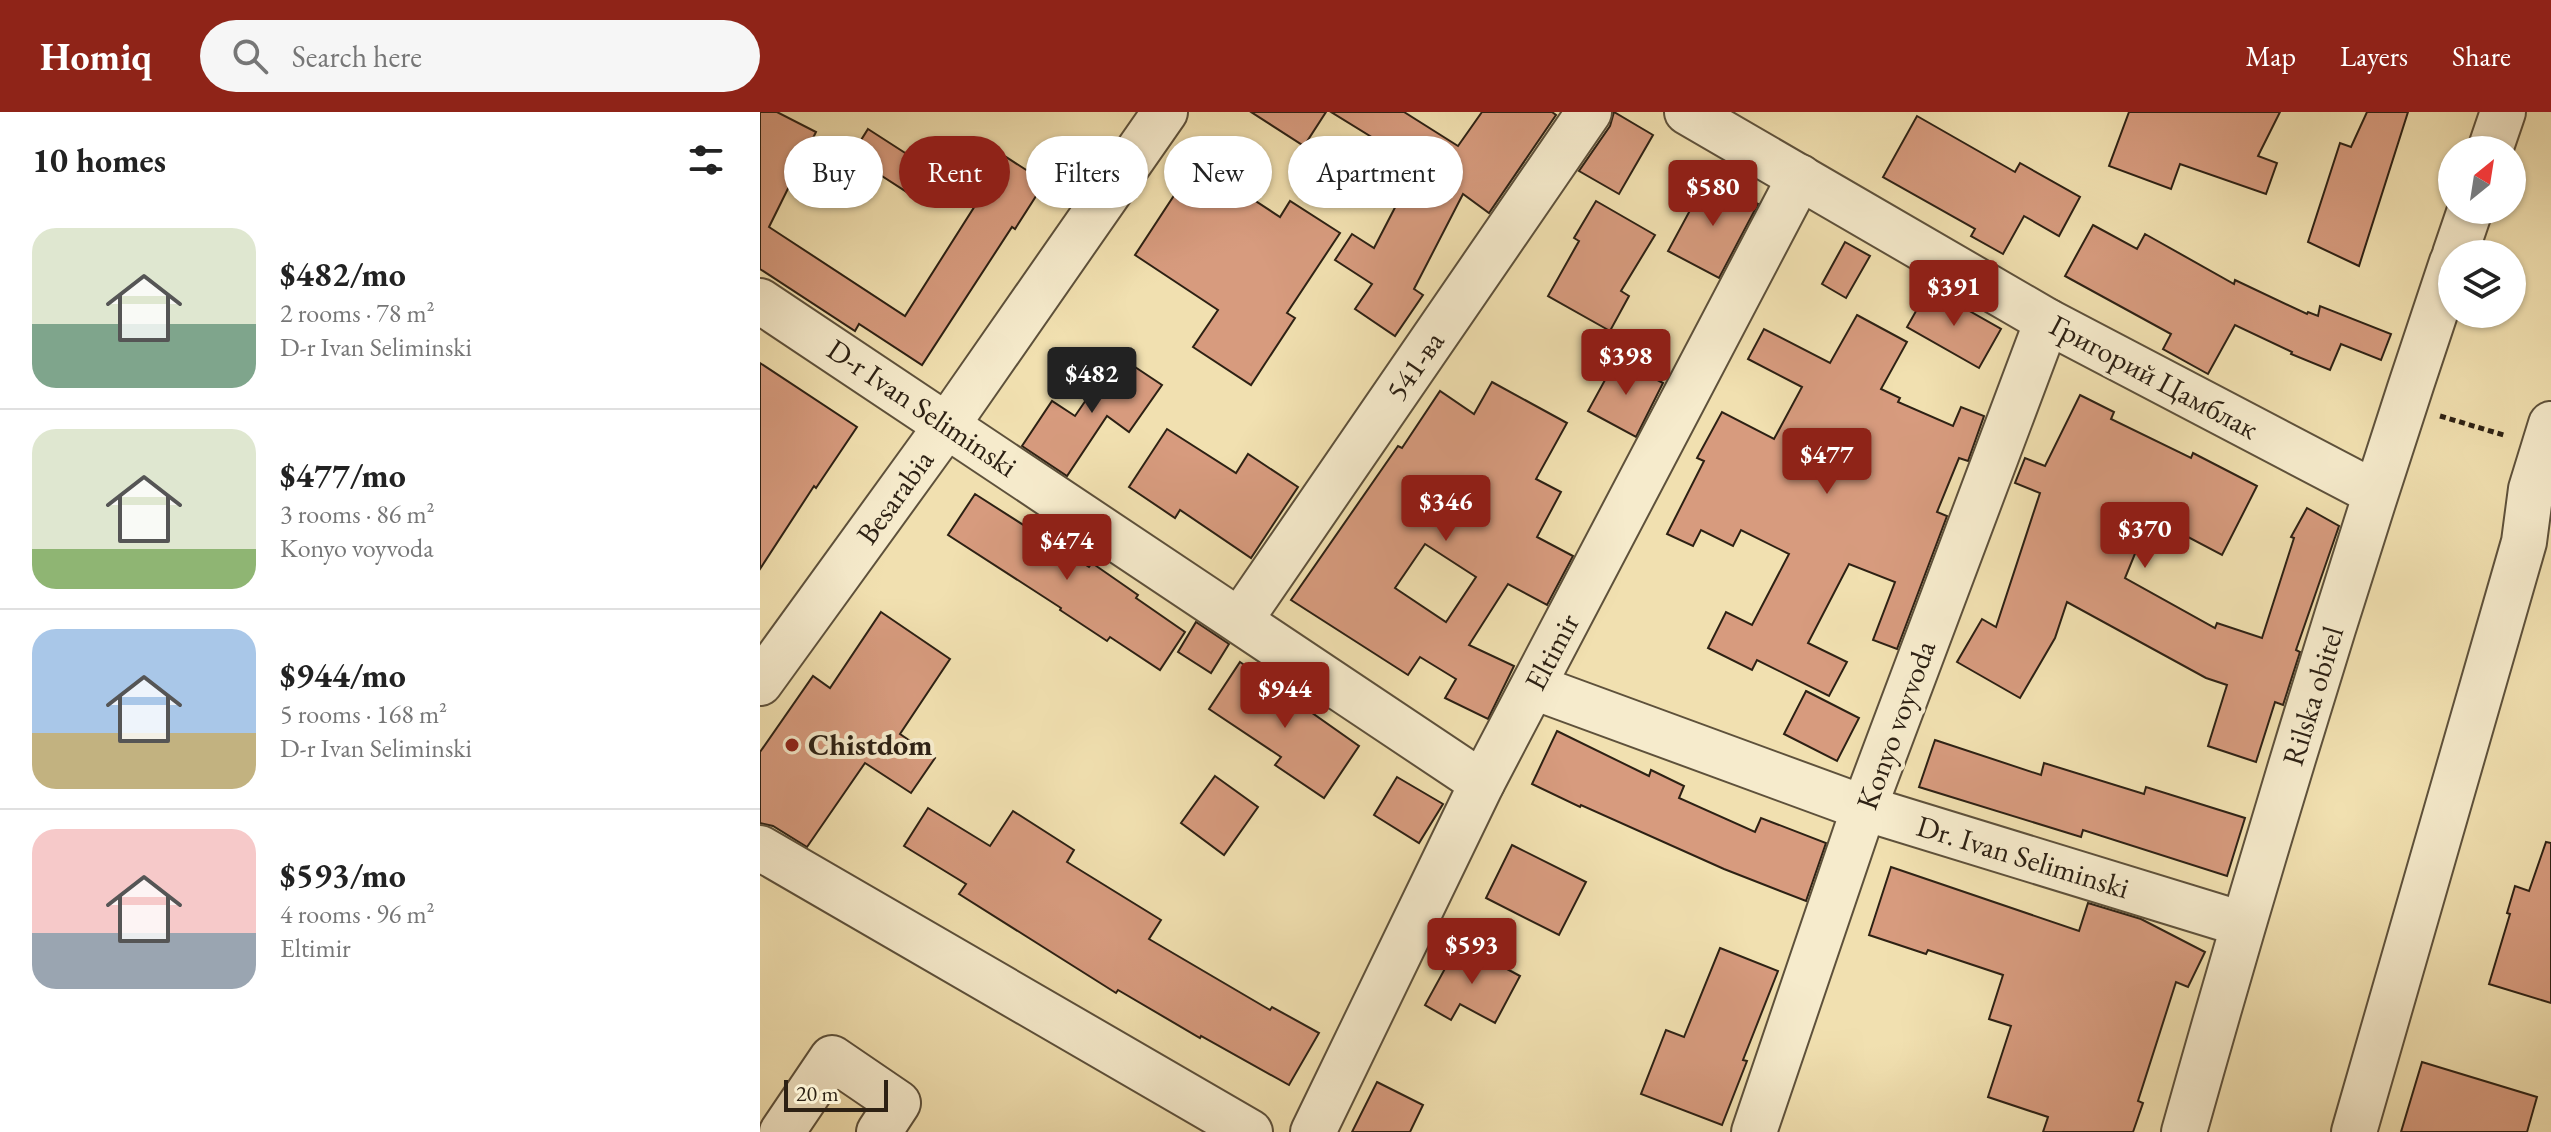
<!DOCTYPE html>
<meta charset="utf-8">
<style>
body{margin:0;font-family:"EB Garamond",serif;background:#f6f6f6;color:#222;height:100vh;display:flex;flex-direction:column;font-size:30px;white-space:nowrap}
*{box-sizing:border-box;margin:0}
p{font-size:26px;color:#767676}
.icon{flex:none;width:44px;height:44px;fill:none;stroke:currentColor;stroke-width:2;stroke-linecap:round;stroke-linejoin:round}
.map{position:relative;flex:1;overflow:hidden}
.drawer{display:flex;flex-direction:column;background:#fff;width:760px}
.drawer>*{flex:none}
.guide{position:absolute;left:24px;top:24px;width:760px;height:72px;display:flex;gap:16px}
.needle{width:52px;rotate:30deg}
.buttons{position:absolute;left:1678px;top:24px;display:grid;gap:16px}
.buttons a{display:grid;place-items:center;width:88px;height:88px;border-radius:50%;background:#fff;box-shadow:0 2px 6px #0004;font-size:40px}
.scale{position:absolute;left:24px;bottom:20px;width:104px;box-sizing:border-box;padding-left:8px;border:4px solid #2d2114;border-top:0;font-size:22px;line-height:28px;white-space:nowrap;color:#2d2114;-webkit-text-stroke:6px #f6ebcc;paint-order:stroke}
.price{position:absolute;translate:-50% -68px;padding:0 18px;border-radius:8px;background:#8f2418;color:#fff;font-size:26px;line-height:52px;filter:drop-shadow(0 2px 4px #0008)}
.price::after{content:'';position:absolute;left:50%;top:48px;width:24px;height:18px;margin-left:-12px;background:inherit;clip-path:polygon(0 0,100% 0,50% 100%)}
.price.on{background:#222;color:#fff}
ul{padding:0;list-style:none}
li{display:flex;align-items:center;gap:24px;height:200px;padding:0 32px}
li+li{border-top:2px solid #e0e0e0}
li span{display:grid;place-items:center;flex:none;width:224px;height:160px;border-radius:24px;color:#555}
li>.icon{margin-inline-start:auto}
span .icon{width:96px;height:96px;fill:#fffc;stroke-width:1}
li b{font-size:34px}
h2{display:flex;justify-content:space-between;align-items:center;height:96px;padding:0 32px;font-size:34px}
.tag{padding:0 28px;border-radius:36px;background:#fff;box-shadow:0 2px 6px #0004;font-size:28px;line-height:72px}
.tag.on{background:#8f2418;color:#fff}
header{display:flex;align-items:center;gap:48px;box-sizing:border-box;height:112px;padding:0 40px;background:#8f2418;color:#fff}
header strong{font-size:38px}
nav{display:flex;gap:44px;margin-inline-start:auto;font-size:28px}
.search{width:560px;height:72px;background:#f6f6f6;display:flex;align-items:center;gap:20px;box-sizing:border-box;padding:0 28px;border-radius:44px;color:#767676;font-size:30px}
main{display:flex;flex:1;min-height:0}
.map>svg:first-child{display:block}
.building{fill:#d79b7e;stroke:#2d2114;stroke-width:2;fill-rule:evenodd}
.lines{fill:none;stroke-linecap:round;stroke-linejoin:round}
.minor-casing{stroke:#5e513b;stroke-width:48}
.path{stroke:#2d2114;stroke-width:5;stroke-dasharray:6 4;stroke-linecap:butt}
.minor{stroke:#f6ebcc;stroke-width:44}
.poi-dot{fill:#8f2418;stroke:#f6ebcc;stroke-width:3}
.labels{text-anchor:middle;stroke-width:8;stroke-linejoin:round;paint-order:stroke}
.street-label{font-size:30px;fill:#2d2114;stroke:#f6ebcc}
.poi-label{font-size:30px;font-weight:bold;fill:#2d2114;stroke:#f6ebcc;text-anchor:start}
</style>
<header>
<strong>Homiq</strong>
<div class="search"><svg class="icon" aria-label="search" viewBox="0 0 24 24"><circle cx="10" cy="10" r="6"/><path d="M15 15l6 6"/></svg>Search here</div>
<nav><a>Map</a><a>Layers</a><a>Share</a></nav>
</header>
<main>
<section class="drawer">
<h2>10 homes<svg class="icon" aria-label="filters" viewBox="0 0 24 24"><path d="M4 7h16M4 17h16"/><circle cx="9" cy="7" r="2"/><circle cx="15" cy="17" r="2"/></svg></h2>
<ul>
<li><span style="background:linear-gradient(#dfe7d0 60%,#7fa58c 0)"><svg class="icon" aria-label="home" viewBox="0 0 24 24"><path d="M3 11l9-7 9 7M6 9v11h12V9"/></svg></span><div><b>$482/mo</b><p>2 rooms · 78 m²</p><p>D-r Ivan Seliminski</p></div></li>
<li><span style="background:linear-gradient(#dfe7d0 75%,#8fb573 0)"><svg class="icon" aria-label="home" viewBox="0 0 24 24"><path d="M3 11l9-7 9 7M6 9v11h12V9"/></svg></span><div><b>$477/mo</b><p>3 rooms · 86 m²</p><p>Konyo voyvoda</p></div></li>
<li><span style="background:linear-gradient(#a9c7e8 65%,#c2b280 0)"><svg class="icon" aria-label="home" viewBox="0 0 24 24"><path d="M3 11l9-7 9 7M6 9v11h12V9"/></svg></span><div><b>$944/mo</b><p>5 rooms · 168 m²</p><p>D-r Ivan Seliminski</p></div></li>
<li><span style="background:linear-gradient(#f6c9c9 65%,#9aa5b1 0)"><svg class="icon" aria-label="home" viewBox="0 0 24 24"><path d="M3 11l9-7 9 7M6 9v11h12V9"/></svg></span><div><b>$593/mo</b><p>4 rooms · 96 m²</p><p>Eltimir</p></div></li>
</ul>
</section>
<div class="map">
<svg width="1791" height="1020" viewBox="0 0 1791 1020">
<rect width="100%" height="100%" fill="#f1e0b0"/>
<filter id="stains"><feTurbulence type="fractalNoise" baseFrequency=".0025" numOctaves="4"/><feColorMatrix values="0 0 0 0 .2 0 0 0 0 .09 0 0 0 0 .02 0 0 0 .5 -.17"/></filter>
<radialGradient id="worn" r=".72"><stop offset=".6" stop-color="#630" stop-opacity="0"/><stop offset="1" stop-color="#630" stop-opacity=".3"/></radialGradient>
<g class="building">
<polygon points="0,0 17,0 56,20 9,115 145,204 246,45 285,70 255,117 252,115 162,253 99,212 95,219 0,157"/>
<polygon points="491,0 566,0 544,34"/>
<polygon points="571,0 644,0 698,34 722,0 792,0 796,3 729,101 703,82 654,177 663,183 635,224 595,197 612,172 575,148 592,122 614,136 657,53"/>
<polygon points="854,0 893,23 859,82 819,59 850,14"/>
<polygon points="1369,0 1520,0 1498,44 1517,51 1506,82 1420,52 1411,77 1349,54"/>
<polygon points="1607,0 1648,0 1599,154 1548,130 1580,31 1591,35"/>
<polygon points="1157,4 1255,60 1260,51 1320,85 1299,124 1264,104 1243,142 1211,124 1215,117 1123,65"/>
<polygon points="108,17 170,57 153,84 91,44"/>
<polygon points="436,50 520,105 530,89 580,121 527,201 535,206 491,273 433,235 458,198 375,143"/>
<polygon points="948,65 998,92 959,166 908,139"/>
<polygon points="836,89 895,123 861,179 869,184 850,219 788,184 819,129 814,126"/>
<polygon points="1333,113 1377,137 1385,122 1474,172 1475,168 1547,202 1548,200 1558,204 1560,194 1631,222 1621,248 1581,232 1570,258 1531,242 1532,240 1475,213 1448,262 1403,237 1411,222 1305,164"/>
<polygon points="1085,130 1110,144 1086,186 1062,172"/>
<polygon points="1169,176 1241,217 1219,256 1147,215"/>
<polygon points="1097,203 1147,230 1121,277 1140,286 1138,290 1193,314 1201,295 1224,304 1208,349 1199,346 1177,400 1187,404 1137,537 1113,528 1135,470 1089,452 1048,531 1087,550 1069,584 997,548 992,558 948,536 966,500 992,513 1029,442 981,418 973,434 941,418 933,434 907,422 944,349 937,346 962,300 1014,327 1042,275 988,247 1004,217 1070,251"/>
<polygon points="357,243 402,273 369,320 347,304 307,364 262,334 292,289 315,304"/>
<polygon points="857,246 903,271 876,325 828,299"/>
<polygon points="0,251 97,315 56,376 54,374 0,457"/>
<path d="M732,270L807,311L776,367L801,380L777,425L813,444L787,493L748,472L709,533L754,554L728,607L685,586L696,567L660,545L648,563L531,488L638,334L642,336L680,279L714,302ZM665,432L716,465L686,510L635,476Z"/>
<polygon points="1320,283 1354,300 1351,307 1431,346 1433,341 1497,374 1462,443 1390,405 1365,466 1455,516 1457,511 1502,526 1534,426 1531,425 1547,396 1579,414 1536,538 1540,540 1523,593 1515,590 1496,650 1448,634 1467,573 1446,566 1307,490 1295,526 1260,586 1197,550 1222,507 1236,515 1280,381 1255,371 1265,346 1285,354"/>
<polygon points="407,317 476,361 488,342 538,375 491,446 420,398 415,406 369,375"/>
<polygon points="215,382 329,455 332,451 378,483 376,486 425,520 400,558 350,525 347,529 300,498 301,496 188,423"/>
<polygon points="121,500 190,547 140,622 175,646 151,681 105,651 47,735 13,714 0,711 0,640 53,564 70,576"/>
<polygon points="436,510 469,532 451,561 418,540"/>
<polygon points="480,550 599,634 564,686 515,653 521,645 449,597"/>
<polygon points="1046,579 1099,606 1077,649 1024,622"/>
<polygon points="797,619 889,664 891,658 924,674 919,686 995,720 1001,706 1066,731 1046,789 964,757 821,693 820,695 772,672"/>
<polygon points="1175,628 1281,663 1284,651 1384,682 1386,675 1485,706 1467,764 1323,718 1321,725 1159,675"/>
<polygon points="455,664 498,695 464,743 421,711"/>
<polygon points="637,665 683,692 659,731 614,703"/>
<polygon points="168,696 230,734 253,699 314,738 307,750 401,808 389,827 510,898 512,895 559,921 529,973 441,924 440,926 358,878 356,881 199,782 206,772 144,734"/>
<polygon points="1786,730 1791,731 1791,891 1729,872 1750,802 1747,801 1755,774 1769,779"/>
<polygon points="752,733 826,770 799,823 726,786"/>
<polygon points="1131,755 1319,819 1328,791 1381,807 1445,840 1428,875 1416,870 1378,989 1383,991 1373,1020 1283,1020 1288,1005 1228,985 1251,914 1229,907 1243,863 1168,838 1166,842 1109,823"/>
<polygon points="699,831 760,864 735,911 700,892 691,908 665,893"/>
<polygon points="960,836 1018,859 983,948 987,949 962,1013 881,982 906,918 924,925"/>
<polygon points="1662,950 1777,985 1767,1020 1641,1020"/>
<polygon points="617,970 663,993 650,1020 592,1020"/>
</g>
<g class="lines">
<defs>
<g id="minor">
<polyline points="927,0 1287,209 1615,381"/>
<polyline points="1730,38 1743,0"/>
<polyline points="1695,142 1710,98"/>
<polyline points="0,189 722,671"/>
<polyline points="480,508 829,0"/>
<polyline points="0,571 187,313 405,0"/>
<polyline points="774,575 1104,696 1482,812"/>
<polyline points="0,736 490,1020"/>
<polyline points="22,1020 72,946 138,991 119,1020"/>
<polyline points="553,1020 722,671 1040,65"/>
<polyline points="994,1020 1104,696 1287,209"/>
<path d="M1424,1020C1506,728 1595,438 1692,150"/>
<polyline points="1594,1020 1764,430 1771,377 1791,312"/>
</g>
</defs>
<use href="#minor" class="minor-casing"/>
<polyline class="path" points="1680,304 1747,324"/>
<use href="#minor" class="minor"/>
</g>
<circle class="poi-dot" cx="32" cy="633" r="8"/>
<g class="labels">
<g class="street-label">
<text transform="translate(655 254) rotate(-55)" y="10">541-ва</text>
<text transform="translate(1394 265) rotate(28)" y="10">Григорий Цамблак</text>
<text transform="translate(162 296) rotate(34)" y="10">D-r Ivan Seliminski</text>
<text transform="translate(135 385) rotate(-54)" y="10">Besarabia</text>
<text transform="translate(792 540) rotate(-62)" y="10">Eltimir</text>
<text transform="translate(1553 584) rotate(-73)" y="10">Rilska obitel</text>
<text transform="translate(1136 613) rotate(-70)" y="10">Konyo voyvoda</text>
<text transform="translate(1263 745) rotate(17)" y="10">Dr. Ivan Seliminski</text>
</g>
<g class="poi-label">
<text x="48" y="643">Chistdom</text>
</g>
</g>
<rect width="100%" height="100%" filter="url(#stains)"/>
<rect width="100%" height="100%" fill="url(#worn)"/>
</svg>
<div class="buttons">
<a><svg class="needle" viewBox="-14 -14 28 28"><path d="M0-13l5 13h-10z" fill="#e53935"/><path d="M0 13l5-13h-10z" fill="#767676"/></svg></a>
<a><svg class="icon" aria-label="layers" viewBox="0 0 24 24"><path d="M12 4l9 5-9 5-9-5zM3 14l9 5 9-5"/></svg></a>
</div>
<div class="scale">20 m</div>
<b class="price" style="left:953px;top:116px">$580</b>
<b class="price" style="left:1194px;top:216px">$391</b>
<b class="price" style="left:866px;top:285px">$398</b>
<b class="price on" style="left:332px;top:303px">$482</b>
<b class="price" style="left:1067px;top:384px">$477</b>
<b class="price" style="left:686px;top:431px">$346</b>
<b class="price" style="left:1385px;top:458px">$370</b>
<b class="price" style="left:307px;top:470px">$474</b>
<b class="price" style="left:525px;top:618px">$944</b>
<b class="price" style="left:712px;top:874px">$593</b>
<div class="guide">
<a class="tag">Buy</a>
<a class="tag on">Rent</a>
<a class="tag">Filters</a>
<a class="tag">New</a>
<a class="tag">Apartment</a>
</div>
</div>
</main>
